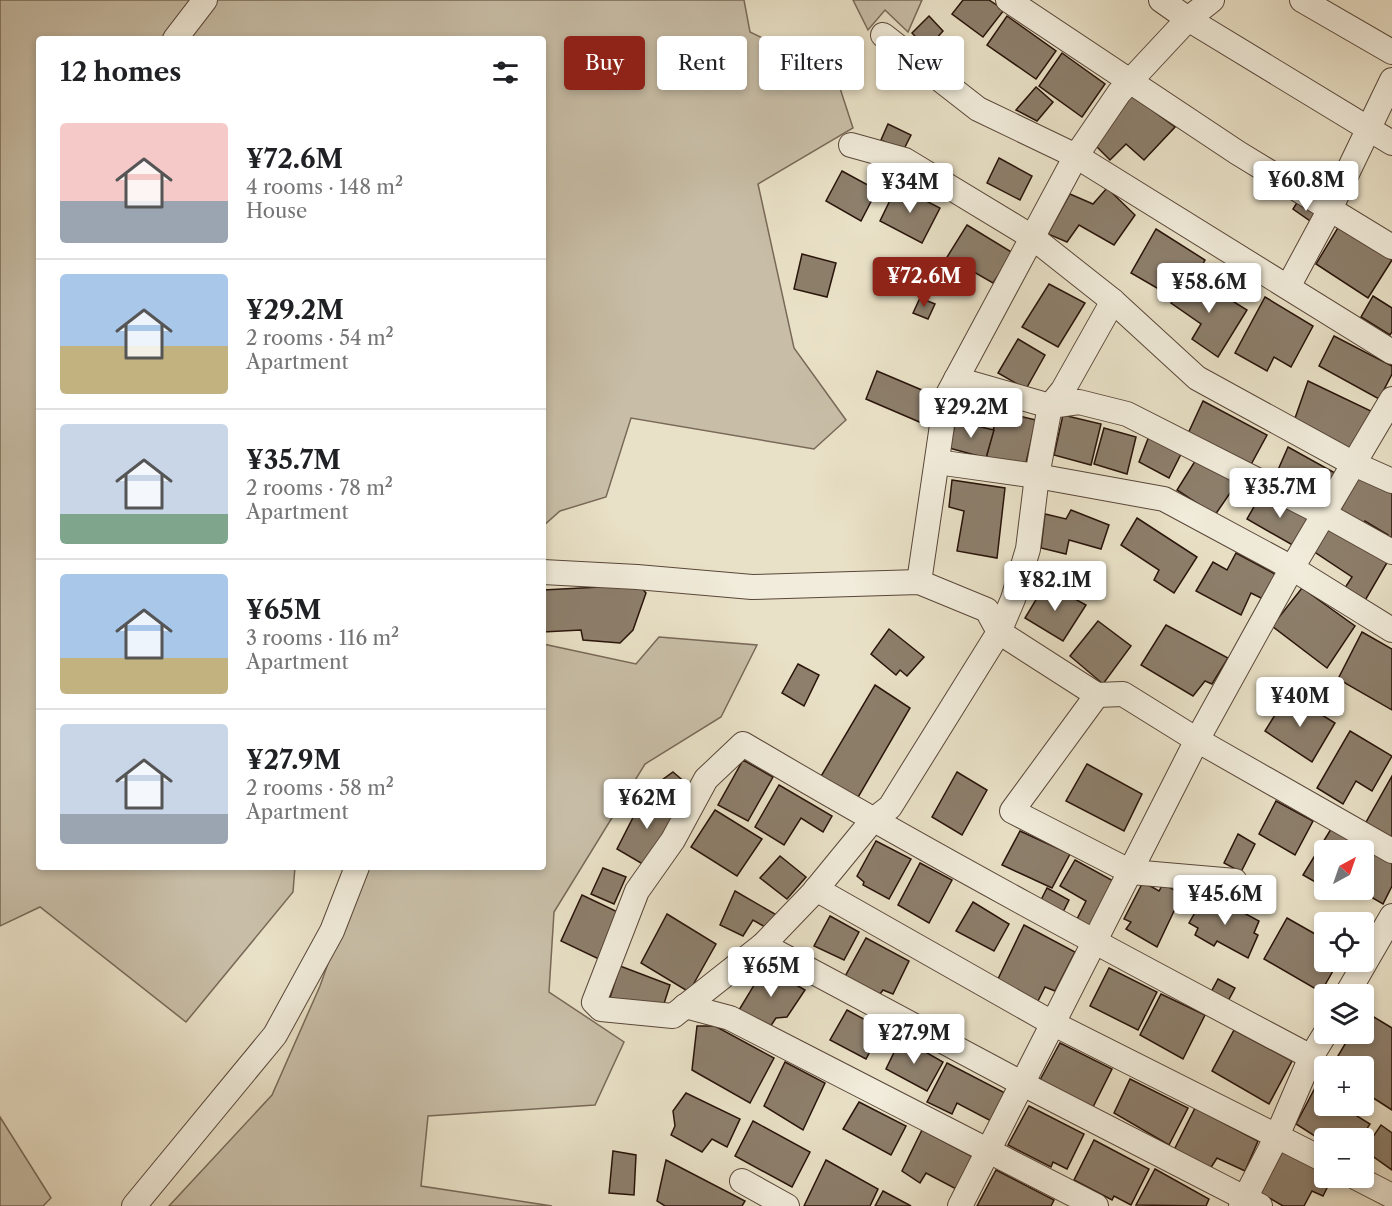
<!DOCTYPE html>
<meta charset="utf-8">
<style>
body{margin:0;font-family:"Libre Caslon Text",serif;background:#f6f6f6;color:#202124;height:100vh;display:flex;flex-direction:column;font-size:22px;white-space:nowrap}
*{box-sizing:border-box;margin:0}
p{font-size:20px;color:#757577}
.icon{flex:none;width:33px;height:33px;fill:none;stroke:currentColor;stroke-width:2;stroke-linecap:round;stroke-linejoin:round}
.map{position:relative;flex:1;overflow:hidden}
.drawer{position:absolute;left:36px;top:36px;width:510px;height:834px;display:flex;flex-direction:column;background:#fff;border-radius:6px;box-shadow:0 3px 9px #0003}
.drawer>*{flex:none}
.hud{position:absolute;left:564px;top:36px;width:570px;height:54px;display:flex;gap:12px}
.needle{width:39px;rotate:40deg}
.fabs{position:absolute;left:1314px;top:840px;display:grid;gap:12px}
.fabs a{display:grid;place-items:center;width:60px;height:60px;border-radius:6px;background:#fff;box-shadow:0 3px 9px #0003;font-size:30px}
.price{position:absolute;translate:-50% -51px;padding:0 14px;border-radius:6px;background:#fff;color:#222;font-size:20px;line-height:39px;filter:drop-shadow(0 2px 3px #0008)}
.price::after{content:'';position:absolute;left:50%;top:36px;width:18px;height:14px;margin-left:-9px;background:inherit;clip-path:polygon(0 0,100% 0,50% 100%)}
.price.current{background:#8f2418;color:#fff}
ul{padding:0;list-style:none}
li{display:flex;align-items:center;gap:18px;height:150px;padding:0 24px}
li+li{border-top:2px solid #e0e0e0}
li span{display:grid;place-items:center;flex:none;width:168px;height:120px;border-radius:6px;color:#555}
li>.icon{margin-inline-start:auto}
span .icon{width:72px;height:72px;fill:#fffc;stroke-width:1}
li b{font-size:26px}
h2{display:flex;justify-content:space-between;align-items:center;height:72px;padding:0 24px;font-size:26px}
.tag{padding:0 21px;border-radius:6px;background:#fff;box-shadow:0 3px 9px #0003;font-size:21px;line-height:54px}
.tag.current{background:#8f2418;color:#fff}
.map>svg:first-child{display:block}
.green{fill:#c8bea7;stroke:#786958;stroke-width:1.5}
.building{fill:#8d7f6c;stroke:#29140a;stroke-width:1.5}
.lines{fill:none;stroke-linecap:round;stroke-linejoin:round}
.street-casing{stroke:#594739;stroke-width:26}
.street{stroke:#f1ecdb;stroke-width:24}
</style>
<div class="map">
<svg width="1392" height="1206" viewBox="0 0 1392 1206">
<rect width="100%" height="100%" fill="#e9e1c7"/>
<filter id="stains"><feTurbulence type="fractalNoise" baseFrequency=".00333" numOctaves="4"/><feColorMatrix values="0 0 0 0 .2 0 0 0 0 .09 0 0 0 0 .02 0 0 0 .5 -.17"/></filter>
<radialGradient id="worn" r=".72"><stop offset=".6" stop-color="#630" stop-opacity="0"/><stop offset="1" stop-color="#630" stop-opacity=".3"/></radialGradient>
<g class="green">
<polygon points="0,0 744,0 750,32 835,73 853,128 758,184 794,348 846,420 814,449 631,418 606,497 560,511 543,526 543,39 39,39 39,867 295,867 293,892 186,1022 40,907 0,926"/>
<polygon points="853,0 922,0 908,32 885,10 868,30"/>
<polygon points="659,637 757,645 721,717 645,764 554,912 549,992 624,1042 595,1105 428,1116 421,1186 552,1206 169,1206 272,1095 320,986 362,867 543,867 543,644 636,664"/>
<polygon points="0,1117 51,1198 43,1206 0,1206"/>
</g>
<g class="building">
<polygon points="963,0 989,0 1004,10 983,37 952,14"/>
<polygon points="929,16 943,31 927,49 912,33"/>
<polygon points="1007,16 1056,51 1036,79 987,45"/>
<polygon points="1062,53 1105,84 1082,117 1039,86"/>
<polygon points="1036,87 1053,102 1037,121 1016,110"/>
<polygon points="1130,94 1175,127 1144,160 1126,144 1110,160 1093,143"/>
<polygon points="888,124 911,135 903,151 881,140"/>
<polygon points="999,158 1032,176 1020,200 987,183"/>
<polygon points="842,171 877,190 861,221 826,201"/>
<polygon points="897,186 940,208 922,243 880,221"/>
<polygon points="1107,188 1135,215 1114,245 1079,225 1067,242 1048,234 1070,194 1093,204"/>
<polygon points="1298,201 1319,214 1313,223 1293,209"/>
<polygon points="967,225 1013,253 993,283 974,272 962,286 939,270"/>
<polygon points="1339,226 1392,260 1368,298 1316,264"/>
<polygon points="1156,229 1205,260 1196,277 1185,272 1169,295 1131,273"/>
<polygon points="802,254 836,263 827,297 794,289"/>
<polygon points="1189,274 1247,310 1218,357 1192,339 1201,324 1171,303"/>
<polygon points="1049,284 1085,303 1058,347 1022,327"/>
<polygon points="1373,296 1392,308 1392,332 1390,335 1361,317"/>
<polygon points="1265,297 1313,326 1291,367 1274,357 1267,371 1235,353"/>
<polygon points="920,298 935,304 928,319 913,313"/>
<polygon points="1334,336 1392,366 1392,374 1379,399 1319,366"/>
<polygon points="1018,339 1045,355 1026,389 998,373"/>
<polygon points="877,371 936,396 924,424 866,399"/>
<polygon points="1308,381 1373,412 1352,454 1293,424"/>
<polygon points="1203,401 1267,435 1248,470 1186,438"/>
<polygon points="998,411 1036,420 1025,467 986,458"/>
<polygon points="1063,415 1101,424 1091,465 1054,455"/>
<polygon points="956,421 994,430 986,458 949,448"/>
<polygon points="1104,428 1136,437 1127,474 1094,464"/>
<polygon points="1149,436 1182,452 1169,478 1139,462"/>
<polygon points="1288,447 1335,473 1318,505 1274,479"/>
<polygon points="1197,458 1237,483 1215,515 1177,490"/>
<polygon points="1360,475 1392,492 1392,541 1386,537 1388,535 1365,521 1361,531 1337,516"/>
<polygon points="952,480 1005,488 997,558 957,551 964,511 949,507"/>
<polygon points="1263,491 1313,517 1296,547 1247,519"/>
<polygon points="1071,510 1109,525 1101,549 1069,540 1066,554 1041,548 1045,514 1066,519"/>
<polygon points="1137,518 1197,557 1174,593 1154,580 1159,570 1121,545"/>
<polygon points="1328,524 1388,561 1363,604 1343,591 1352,577 1313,551"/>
<polygon points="1236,553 1275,574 1263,599 1251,593 1241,615 1196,591 1213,562 1227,570"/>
<polygon points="1046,583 1086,605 1063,641 1025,618"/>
<polygon points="639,585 646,593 633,630 620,643 583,640 581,630 543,632 543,590"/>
<polygon points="1302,588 1355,626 1327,668 1272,626"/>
<polygon points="1098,621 1131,646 1103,684 1070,656"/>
<polygon points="1166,625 1228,658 1212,684 1205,681 1193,696 1141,665"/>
<polygon points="889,629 924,657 907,676 900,670 896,675 871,654"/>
<polygon points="1362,632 1392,649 1392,710 1338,679"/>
<polygon points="798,664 819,675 804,706 782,693"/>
<polygon points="875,685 910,708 857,799 820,778"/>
<polygon points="1288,694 1335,723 1312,762 1265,731"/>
<polygon points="1350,731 1392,756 1372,791 1356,781 1343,804 1317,788"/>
<polygon points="743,760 773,777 748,821 718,805"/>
<polygon points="1087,764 1142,794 1124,831 1066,801"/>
<polygon points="673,772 694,790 680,811 647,791"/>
<polygon points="957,772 987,790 962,835 932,817"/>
<polygon points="1392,776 1392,839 1365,824"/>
<polygon points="779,785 832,816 823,832 801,818 784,845 755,827"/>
<polygon points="645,794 679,814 646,866 617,849"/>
<polygon points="1276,801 1313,821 1295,855 1259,834"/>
<polygon points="715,810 762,839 737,876 691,847"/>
<polygon points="1331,829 1392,863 1392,886 1383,904 1359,890 1364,890 1364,850 1324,850 1324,887 1303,875"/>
<polygon points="1020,831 1070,854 1052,888 1002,865"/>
<polygon points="1238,834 1255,844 1241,872 1224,863"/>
<polygon points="876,841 911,859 889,899 863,885 864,882 857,876"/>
<polygon points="780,856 806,877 787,899 760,878"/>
<polygon points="1075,860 1117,883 1092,935 1074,925 1086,901 1060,886"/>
<polygon points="920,863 952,880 929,923 898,905"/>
<polygon points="603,868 626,877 614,904 591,894"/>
<polygon points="1143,882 1159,891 1163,884 1182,894 1157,947 1126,929 1131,922 1124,919"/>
<polygon points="1047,888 1069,900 1059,920 1037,908"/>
<polygon points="735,891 780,917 770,930 753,920 743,936 720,925"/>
<polygon points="582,895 624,915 603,961 561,941"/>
<polygon points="1211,895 1259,921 1254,933 1258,935 1248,958 1217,941 1214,946 1195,935 1198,928 1189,923 1201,902 1206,905"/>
<polygon points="973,902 1009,924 994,951 956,931"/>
<polygon points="667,914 716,944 689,992 641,963"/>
<polygon points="830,916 859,932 844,960 814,946"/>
<polygon points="1287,918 1324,939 1324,962 1338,962 1321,992 1264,959"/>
<polygon points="1024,925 1075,952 1055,991 1045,987 1037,1003 997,981"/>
<polygon points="866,938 909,961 893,994 883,990 875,1001 842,982"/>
<polygon points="620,966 670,985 662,1010 608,1004"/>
<polygon points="765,967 805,990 787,1017 776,1018 770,1027 739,1010"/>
<polygon points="1109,968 1157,992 1138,1030 1090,1006"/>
<polygon points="1218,979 1235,988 1227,1003 1210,994"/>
<polygon points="1161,994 1205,1015 1183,1059 1140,1035"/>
<polygon points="847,1010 882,1029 866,1059 830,1040"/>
<polygon points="1364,1011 1392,1028 1392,1110 1364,1092 1364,1066 1332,1066 1351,1034 1364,1034"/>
<polygon points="697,1026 715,1026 774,1058 750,1103 692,1070"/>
<polygon points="1234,1030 1292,1061 1269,1104 1212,1071"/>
<polygon points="901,1038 943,1062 927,1091 886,1069"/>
<polygon points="1060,1043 1112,1069 1093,1107 1040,1080"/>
<polygon points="785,1062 825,1083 803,1130 764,1106"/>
<polygon points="947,1063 1007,1094 993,1122 957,1103 952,1114 927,1102"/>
<polygon points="1130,1079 1188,1108 1169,1145 1114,1113"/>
<polygon points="1315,1088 1324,1095 1324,1106 1341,1106 1370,1124 1361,1138 1324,1138 1324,1142 1296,1124"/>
<polygon points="686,1093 740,1119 727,1147 712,1139 702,1152 671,1135 675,1126 673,1111"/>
<polygon points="859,1102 906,1126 891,1155 843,1129"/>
<polygon points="1029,1106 1084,1134 1067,1169 1053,1162 1051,1167 1008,1145"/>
<polygon points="1195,1108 1258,1141 1245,1171 1217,1158 1210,1169 1174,1150"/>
<polygon points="753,1121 810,1152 792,1187 735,1156"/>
<polygon points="1381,1125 1392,1133 1392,1170 1364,1150"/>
<polygon points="922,1130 975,1158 958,1190 926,1173 920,1183 902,1171"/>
<polygon points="1094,1140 1149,1169 1131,1205 1114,1196 1112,1200 1074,1180"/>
<polygon points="1279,1148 1324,1173 1324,1178 1332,1178 1323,1196 1312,1191 1304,1206 1283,1206 1259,1192"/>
<polygon points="613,1151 636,1155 634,1195 609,1193"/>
<polygon points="666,1160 745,1201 742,1206 665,1206 657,1201"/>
<polygon points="826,1160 878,1189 870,1206 804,1206"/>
<polygon points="1155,1169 1209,1199 1206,1206 1136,1205"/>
<polygon points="996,1170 1054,1200 1051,1206 977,1206"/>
<polygon points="883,1191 911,1206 875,1206"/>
</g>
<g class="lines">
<defs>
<g id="street">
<polyline points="1008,0 1238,153 1392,247"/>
<polyline points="1161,0 1188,19 1392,143"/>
<polyline points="1302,0 1392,52"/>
<polyline points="883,35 978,109 1076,156 1392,352"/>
<polyline points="175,39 205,0"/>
<polyline points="851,145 905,160 1032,237 1113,301 1197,378 1354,464 1392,481"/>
<polyline points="1288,287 1330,209 1392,80"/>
<path d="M1113,301L1063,390L1050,406L1037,476L1028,549L1013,599L999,632L890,807L872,821L813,893L763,945L673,1016L601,1009L594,1002L637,891L673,840L706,779L743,744C929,854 1120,956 1311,1057"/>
<polyline points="956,379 1050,406 1079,402 1127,414 1324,514 1392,552"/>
<polyline points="937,462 1037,476 1164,499 1292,568 1392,630"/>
<polyline points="543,572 637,577 752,587 919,582 987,610 999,632 1097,695 1123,694 1197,740 1392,851"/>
<polyline points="919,582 946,398 1076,156 1119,93 1188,19 1212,0"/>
<polyline points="1097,695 1012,811 1131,872 1235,881"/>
<polyline points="816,889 1054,1024 1324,1160"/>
<polyline points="763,945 1023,1084 1260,1206"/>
<polyline points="1347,994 1392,916"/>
<polyline points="685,1006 730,1018 1096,1206"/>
<polyline points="1357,1178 1392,1196"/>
<polyline points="742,1181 787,1206"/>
<polyline points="134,1206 275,1035 332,931 357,867"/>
<polyline points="960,1206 1197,740 1292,568 1392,399"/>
<polyline points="1241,1206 1277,1136 1311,1057 1325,1034"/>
</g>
</defs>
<use href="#street" class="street-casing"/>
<use href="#street" class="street"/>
</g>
<rect width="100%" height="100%" filter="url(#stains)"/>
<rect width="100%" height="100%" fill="url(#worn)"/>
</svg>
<div class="fabs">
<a><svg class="needle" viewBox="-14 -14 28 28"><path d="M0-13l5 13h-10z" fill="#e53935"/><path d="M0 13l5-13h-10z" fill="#757577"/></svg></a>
<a><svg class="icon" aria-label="locate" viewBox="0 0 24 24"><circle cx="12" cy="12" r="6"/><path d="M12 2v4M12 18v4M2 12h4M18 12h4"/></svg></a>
<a><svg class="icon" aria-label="layers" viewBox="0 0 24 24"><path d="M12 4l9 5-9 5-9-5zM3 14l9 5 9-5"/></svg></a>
<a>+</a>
<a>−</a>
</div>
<b class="price" style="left:1306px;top:212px">¥60.8M</b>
<b class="price" style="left:910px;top:214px">¥34M</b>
<b class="price current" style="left:924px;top:308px">¥72.6M</b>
<b class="price" style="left:1209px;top:314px">¥58.6M</b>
<b class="price" style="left:971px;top:439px">¥29.2M</b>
<b class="price" style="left:1280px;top:519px">¥35.7M</b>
<b class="price" style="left:1055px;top:612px">¥82.1M</b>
<b class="price" style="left:1300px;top:728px">¥40M</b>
<b class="price" style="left:647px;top:830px">¥62M</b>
<b class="price" style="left:1225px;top:926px">¥45.6M</b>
<b class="price" style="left:771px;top:998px">¥65M</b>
<b class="price" style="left:914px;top:1065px">¥27.9M</b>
<div class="hud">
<a class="tag current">Buy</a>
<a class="tag">Rent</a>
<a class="tag">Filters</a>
<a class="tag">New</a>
</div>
<section class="drawer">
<h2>12 homes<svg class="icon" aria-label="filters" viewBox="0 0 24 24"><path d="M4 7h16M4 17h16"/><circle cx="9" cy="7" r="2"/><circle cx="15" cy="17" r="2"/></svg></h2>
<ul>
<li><span style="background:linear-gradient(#f6c9c9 65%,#9aa5b1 0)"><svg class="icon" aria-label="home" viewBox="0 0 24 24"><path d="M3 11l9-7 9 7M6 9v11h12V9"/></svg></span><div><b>¥72.6M</b><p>4 rooms · 148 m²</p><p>House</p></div></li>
<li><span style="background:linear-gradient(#a9c7e8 60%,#c2b280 0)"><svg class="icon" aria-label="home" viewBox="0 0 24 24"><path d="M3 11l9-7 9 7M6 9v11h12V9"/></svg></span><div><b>¥29.2M</b><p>2 rooms · 54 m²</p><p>Apartment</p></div></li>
<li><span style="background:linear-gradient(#c9d6e8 75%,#7fa58c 0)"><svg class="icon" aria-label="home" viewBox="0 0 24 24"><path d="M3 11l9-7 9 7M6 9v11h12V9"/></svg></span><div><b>¥35.7M</b><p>2 rooms · 78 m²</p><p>Apartment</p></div></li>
<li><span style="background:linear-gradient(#a9c7e8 70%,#c2b280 0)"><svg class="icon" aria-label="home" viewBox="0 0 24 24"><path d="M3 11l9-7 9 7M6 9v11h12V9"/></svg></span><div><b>¥65M</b><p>3 rooms · 116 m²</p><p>Apartment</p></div></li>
<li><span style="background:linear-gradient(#c9d6e8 75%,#9aa5b1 0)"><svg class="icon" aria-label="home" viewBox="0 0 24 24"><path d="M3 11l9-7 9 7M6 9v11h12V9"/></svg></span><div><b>¥27.9M</b><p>2 rooms · 58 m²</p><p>Apartment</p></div></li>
</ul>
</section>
</div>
